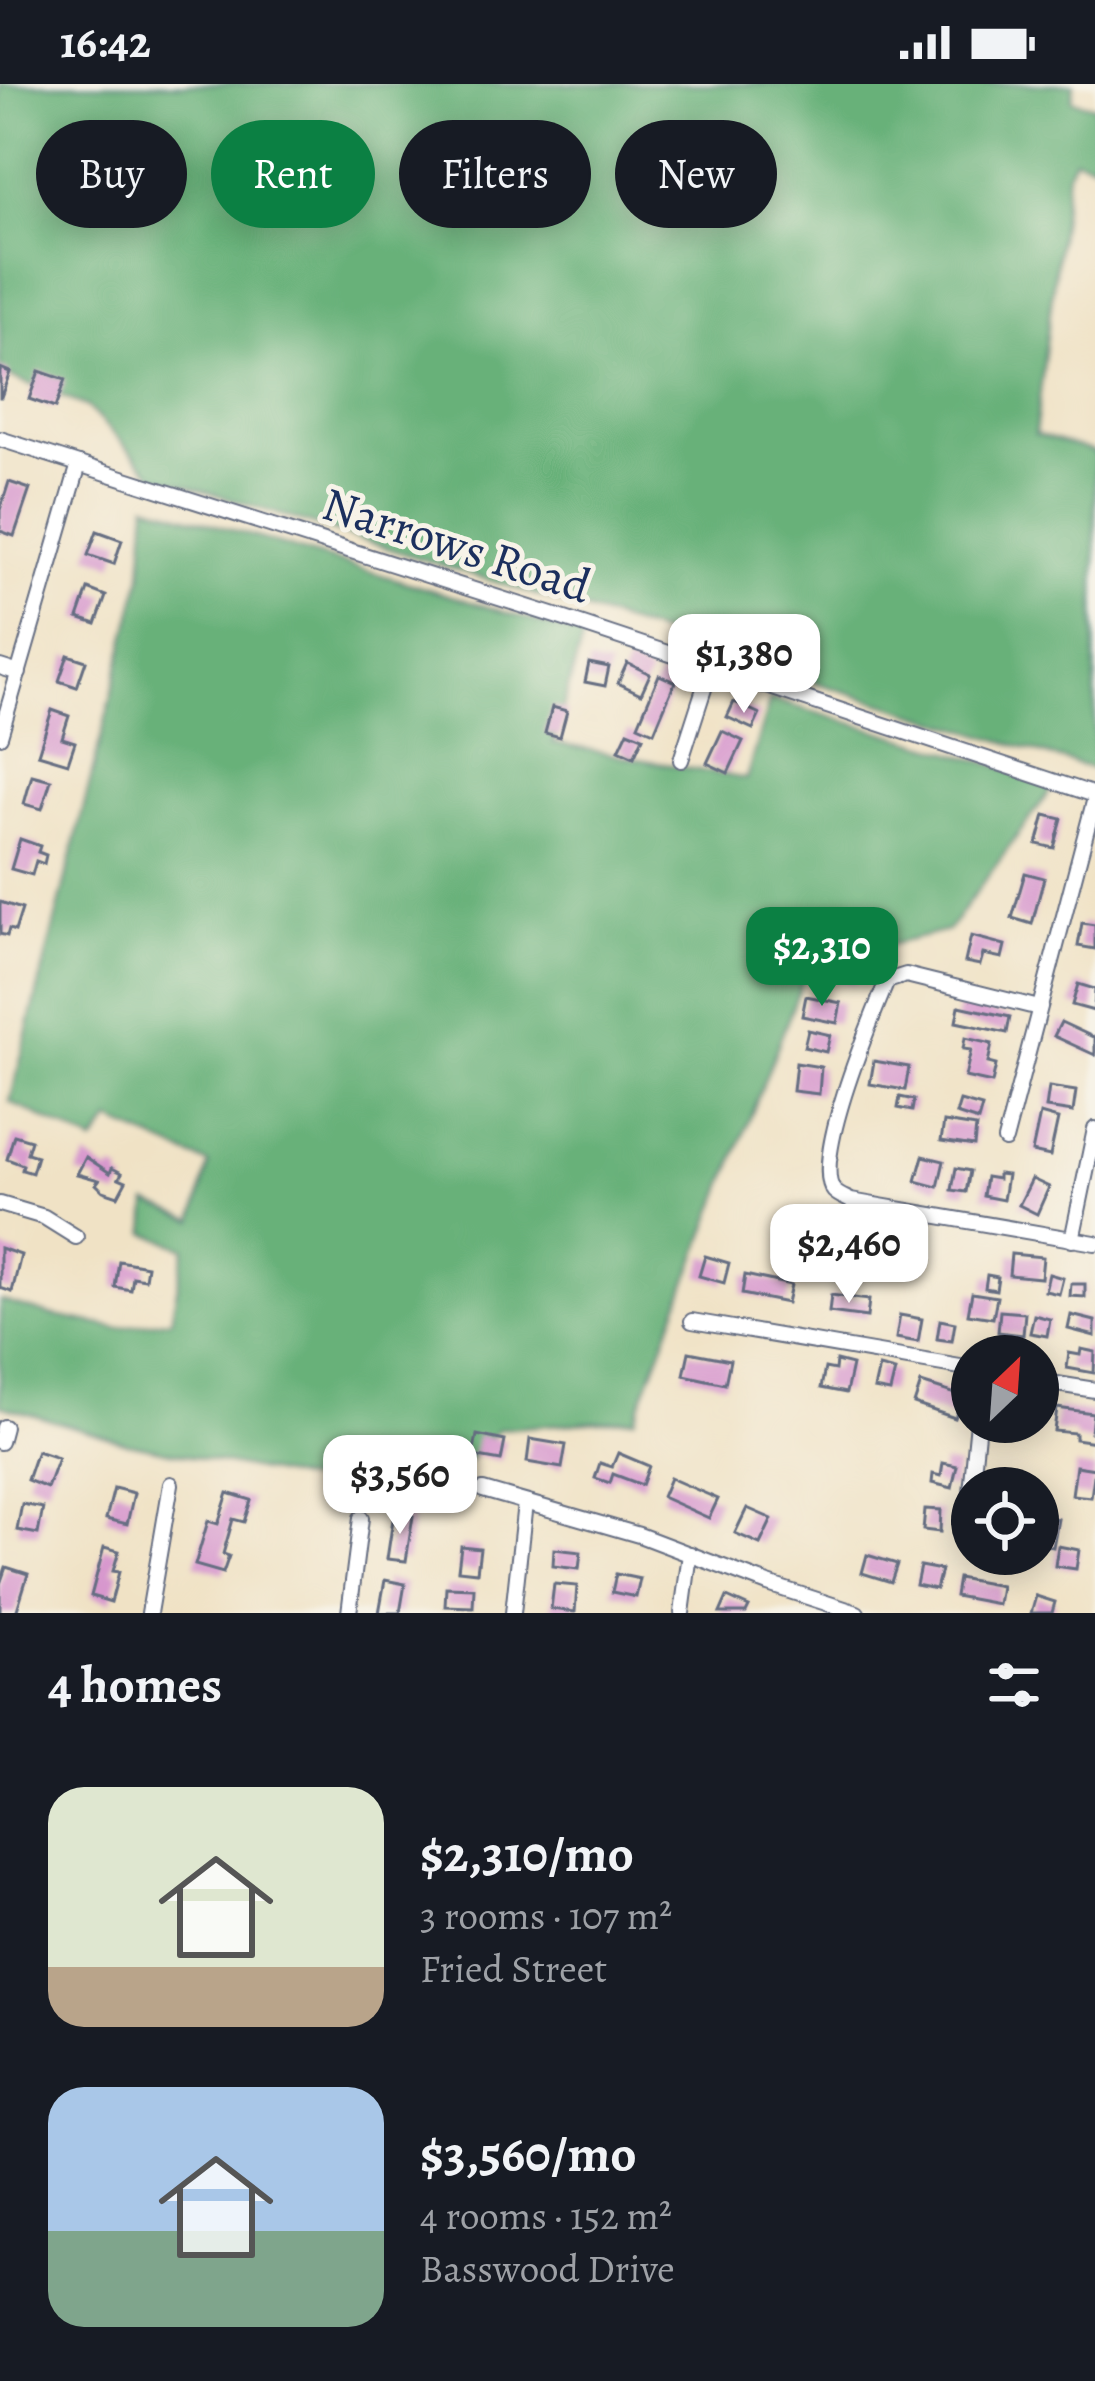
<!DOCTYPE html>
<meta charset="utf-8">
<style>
body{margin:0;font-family:Alegreya,serif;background:#242831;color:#f1f3f6;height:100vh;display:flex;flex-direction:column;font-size:45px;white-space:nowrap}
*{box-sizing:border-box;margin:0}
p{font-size:39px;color:#9ea1a6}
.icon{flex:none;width:66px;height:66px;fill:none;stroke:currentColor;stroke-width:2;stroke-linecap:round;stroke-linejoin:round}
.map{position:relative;height:1529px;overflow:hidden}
.sheet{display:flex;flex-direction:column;background:#171b24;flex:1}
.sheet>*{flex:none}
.banner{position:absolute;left:36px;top:36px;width:1023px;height:108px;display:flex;gap:24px}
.needle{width:78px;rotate:25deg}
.fabs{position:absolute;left:951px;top:1251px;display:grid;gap:24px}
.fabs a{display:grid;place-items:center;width:108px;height:108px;border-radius:50%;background:#171b24;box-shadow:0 6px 30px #0003;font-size:60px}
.price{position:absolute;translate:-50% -102px;padding:0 27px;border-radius:24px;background:#fff;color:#222;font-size:39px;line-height:78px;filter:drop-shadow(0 3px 6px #0008)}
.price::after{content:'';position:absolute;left:50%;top:72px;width:36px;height:27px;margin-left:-18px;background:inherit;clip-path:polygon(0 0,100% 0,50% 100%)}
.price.selected{background:#0b8043;color:#fff}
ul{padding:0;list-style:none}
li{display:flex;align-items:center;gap:36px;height:300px;padding:0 48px}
li span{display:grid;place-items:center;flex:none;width:336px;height:240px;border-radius:36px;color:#555}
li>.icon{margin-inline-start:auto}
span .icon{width:144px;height:144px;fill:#fffc;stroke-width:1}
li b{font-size:51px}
h2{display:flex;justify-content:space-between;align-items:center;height:144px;padding:0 48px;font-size:51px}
.pill{padding:0 42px;border-radius:54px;background:#171b24;box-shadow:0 6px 30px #0003;font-size:42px;line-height:108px}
.pill.selected{background:#0b8043;color:#fff}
.status{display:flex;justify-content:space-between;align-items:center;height:84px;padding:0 60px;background:#171b24;direction:ltr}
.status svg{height:33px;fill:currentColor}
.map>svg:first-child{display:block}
.forest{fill:#68b179;stroke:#42706c;stroke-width:3}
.building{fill:#d797cd}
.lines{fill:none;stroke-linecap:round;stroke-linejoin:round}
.minor-casing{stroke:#666e82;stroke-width:18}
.minor{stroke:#fff;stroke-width:14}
.labels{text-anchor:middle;stroke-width:10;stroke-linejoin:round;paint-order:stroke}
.street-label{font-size:48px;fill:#1b2f5e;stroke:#f7f3e8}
</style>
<div class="status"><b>16:42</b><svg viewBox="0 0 49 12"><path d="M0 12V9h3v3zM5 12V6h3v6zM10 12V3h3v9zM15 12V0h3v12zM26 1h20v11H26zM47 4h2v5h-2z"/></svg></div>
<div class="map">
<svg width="1095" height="1529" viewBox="0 0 1095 1529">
<rect width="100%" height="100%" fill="#f7f3e8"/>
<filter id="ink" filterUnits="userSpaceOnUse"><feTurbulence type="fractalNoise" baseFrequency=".00833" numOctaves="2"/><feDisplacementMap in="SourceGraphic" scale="24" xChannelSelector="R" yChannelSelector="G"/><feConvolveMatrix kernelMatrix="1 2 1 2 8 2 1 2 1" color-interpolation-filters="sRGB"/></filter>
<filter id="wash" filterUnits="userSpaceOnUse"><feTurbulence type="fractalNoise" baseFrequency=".004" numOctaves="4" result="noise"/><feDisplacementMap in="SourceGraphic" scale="48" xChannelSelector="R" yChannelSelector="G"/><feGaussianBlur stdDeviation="2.7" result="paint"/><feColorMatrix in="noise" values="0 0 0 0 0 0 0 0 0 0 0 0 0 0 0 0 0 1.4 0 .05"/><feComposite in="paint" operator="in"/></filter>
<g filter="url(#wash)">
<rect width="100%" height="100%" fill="#f0e2c5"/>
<g class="forest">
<polygon points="0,0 1074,0 1072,16 1095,22 1095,80 1074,74 1067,89 1035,350 1095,368 1095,686 154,391 86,322 0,289"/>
<polygon points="147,420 583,552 553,659 746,695 770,615 1056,699 948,847 809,880 635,1334 499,1345 462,1384 405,1417 128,1359 0,1321 0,1216 50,1231 118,1244 171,1235 185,1164 146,1149 148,1119 194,1136 209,1080 111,1037 94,1059 10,1018 142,490"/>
</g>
<g id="blocks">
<g class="building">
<polygon points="0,284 10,288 1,313 0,313"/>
<polygon points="39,287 65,296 55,324 29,315"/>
<polygon points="9,398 30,405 14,452 0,447 0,426"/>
<polygon points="97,447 122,456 114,480 88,471"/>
<polygon points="88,505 106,512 96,540 78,534"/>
<polygon points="68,571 86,577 77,603 59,597"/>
<polygon points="589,579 609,583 605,602 585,598"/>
<polygon points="627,579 650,590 641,610 618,599"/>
<polygon points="659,591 675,598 654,648 638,641"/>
<polygon points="734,618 760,630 753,645 727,633"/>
<polygon points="552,623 567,627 560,653 545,649"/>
<polygon points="52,626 69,632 62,654 75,658 68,679 38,670"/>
<polygon points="628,647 643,653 634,673 619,666"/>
<polygon points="722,647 743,657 728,689 707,679"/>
<polygon points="32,691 51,696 42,725 24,720"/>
<polygon points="1045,731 1062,735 1054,764 1037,760"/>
<polygon points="20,755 40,762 38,768 46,771 44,780 36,777 32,791 11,785"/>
<polygon points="1025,789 1044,794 1032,840 1012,834"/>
<polygon points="0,818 22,825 15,847 9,845 7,852 0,850"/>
<polygon points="1082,839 1095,841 1095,865 1078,862"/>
<polygon points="971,852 1005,861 1002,874 983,870 980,881 965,878"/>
<polygon points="839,870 861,876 855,900 833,895"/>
<polygon points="1078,900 1095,905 1094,927 1072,921"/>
<polygon points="806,912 841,919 837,939 802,932"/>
<polygon points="959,922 1010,933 1007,949 956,938"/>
<polygon points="1061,938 1095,954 1095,971 1054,952"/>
<polygon points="808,946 830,951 826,968 804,963"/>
<polygon points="965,954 992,960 988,979 996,981 992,999 965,993 971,966 963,965"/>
<polygon points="874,977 909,983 905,1006 870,1000"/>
<polygon points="796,979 821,983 819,1010 793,1007"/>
<polygon points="1049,1003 1076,1007 1073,1028 1046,1024"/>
<polygon points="900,1013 914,1016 912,1027 898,1024"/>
<polygon points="960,1017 982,1023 978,1037 956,1030"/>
<polygon points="1040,1030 1058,1035 1050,1072 1032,1068"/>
<polygon points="944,1038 976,1043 974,1062 941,1057"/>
<polygon points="14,1051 31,1056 27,1069 37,1072 32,1089 22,1086 23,1081 7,1075"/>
<polygon points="923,1072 944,1077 938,1103 916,1097"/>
<polygon points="86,1073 110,1089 112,1084 122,1089 119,1094 126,1097 118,1112 103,1107 96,1100 99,1096 77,1090"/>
<polygon points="956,1084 970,1087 966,1108 952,1106"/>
<polygon points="998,1090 1007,1091 1003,1116 983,1112 986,1093 998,1095"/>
<polygon points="1032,1095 1049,1103 1037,1130 1019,1121"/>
<polygon points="0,1164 21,1171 12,1208 0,1204"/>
<polygon points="1011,1170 1043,1173 1041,1194 1009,1191"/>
<polygon points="705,1172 729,1179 724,1199 699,1192"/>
<polygon points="119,1177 147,1182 145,1195 133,1193 131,1206 115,1203"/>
<polygon points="1049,1190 1063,1194 1059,1210 1045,1207"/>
<polygon points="745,1191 791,1201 787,1219 742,1210"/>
<polygon points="987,1191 998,1193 996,1206 985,1204"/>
<polygon points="1071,1200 1085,1200 1085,1213 1070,1212"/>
<polygon points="972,1209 997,1213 993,1234 968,1230"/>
<polygon points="831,1211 869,1216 867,1233 829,1228"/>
<polygon points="1000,1227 1025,1229 1023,1251 998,1248"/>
<polygon points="900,1231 922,1235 918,1258 896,1254"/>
<polygon points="1034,1231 1050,1235 1047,1252 1030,1249"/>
<polygon points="1071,1231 1095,1237 1095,1252 1068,1245"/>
<polygon points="940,1236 955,1239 952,1257 937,1255"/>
<polygon points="1081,1265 1095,1268 1094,1289 1067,1284 1069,1269 1080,1271"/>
<polygon points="689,1268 730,1276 725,1300 684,1291"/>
<polygon points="836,1277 852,1281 846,1309 821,1304 825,1284 835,1286"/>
<polygon points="879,1283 895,1287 890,1308 874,1305"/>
<polygon points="921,1299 962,1312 955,1334 914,1320"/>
<polygon points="1057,1324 1093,1329 1091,1348 1095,1348 1095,1358 1075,1355 1075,1349 1054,1347"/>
<polygon points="477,1351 505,1357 501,1377 473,1372"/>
<polygon points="530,1355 566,1361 562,1384 527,1378"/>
<polygon points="37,1367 58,1374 47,1404 27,1396"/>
<polygon points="618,1369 649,1382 642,1401 613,1390 610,1399 595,1394 600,1379 612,1383"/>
<polygon points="943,1379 957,1382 952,1404 932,1399 933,1390 941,1392"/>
<polygon points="1076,1382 1095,1385 1091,1413 1072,1411"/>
<polygon points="670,1394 718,1415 709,1434 662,1413"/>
<polygon points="114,1404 134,1409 127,1440 106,1435"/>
<polygon points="228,1409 251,1416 244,1438 233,1435 223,1470 229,1472 223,1489 195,1481 208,1437 218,1440"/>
<polygon points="22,1420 43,1424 38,1450 17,1446"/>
<polygon points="747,1424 772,1435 760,1460 735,1449"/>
<polygon points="925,1425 941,1426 940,1448 923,1446"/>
<polygon points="394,1429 413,1432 406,1477 387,1475"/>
<polygon points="1043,1432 1058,1435 1053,1463 1038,1460"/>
<polygon points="461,1462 480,1464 477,1488 458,1486"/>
<polygon points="1058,1462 1079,1466 1076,1485 1055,1482"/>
<polygon points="104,1463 119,1467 113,1487 119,1488 111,1518 91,1512"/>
<polygon points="554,1465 581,1468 579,1485 553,1482"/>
<polygon points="867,1471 897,1480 891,1498 862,1489"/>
<polygon points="920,1482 941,1486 936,1505 916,1501"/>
<polygon points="6,1483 28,1490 16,1529 0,1529 0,1500"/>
<polygon points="616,1490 640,1495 636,1513 612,1508"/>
<polygon points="958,1494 1001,1502 998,1520 955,1512"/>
<polygon points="385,1496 405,1500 400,1529 379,1529"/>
<polygon points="554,1500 577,1502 575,1528 551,1525"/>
<polygon points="446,1503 474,1504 473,1523 445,1522"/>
<polygon points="1036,1512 1055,1518 1052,1529 1031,1529"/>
<polygon points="727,1513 749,1523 746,1529 720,1529"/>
</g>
</g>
</g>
<g filter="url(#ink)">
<use href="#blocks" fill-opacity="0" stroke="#666e82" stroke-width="3"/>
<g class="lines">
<defs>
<g id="minor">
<polyline points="0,355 565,535 1095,711"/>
<polyline points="0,583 19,589"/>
<polyline points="0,652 79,380"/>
<polyline points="681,676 711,583"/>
<path d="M1039,924L906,891L887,897C873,931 810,1079 834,1107C839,1112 846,1114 851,1117L1095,1159"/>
<polyline points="1005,1056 1095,714"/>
<polyline points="0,1120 44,1133 76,1153"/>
<polyline points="1072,1156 1095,1045"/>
<polyline points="692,1237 972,1285"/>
<polyline points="1038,1297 1095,1306"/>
<polyline points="0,1358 4,1343"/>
<polyline points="483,1406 639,1451 768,1500 857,1529"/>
<polyline points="970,1418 978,1338"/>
<polyline points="149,1529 171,1400"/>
<polyline points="349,1529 361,1434"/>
<polyline points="513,1529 525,1419"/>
<polyline points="682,1529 690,1470"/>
</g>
</defs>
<use href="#minor" class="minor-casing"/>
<use href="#minor" class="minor"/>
</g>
</g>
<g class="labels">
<g class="street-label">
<text transform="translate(457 460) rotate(18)" y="17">Narrows Road</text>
</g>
</g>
</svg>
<div class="fabs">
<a><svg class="needle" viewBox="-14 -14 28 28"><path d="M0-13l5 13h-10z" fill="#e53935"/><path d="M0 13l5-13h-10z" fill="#9ea1a6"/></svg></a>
<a><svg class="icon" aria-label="locate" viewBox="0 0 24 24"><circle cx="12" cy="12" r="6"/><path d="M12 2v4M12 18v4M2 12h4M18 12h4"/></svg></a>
</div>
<b class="price" style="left:744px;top:632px">$1,380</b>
<b class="price selected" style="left:822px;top:925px">$2,310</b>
<b class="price" style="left:849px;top:1222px">$2,460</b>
<b class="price" style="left:400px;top:1453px">$3,560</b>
<div class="banner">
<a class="pill">Buy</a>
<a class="pill selected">Rent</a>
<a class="pill">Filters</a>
<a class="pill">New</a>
</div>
</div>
<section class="sheet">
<h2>4 homes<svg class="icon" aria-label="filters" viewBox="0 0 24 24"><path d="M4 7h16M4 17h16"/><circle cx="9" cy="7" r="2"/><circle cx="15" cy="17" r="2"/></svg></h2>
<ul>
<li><span style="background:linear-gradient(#dfe7d0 75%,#b9a48a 0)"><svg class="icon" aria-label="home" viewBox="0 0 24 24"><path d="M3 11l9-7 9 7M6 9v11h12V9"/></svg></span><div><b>$2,310/mo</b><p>3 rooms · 107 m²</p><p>Fried Street</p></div></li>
<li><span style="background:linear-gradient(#a9c7e8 60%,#7fa58c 0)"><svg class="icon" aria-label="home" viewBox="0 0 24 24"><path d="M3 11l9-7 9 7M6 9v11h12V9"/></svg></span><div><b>$3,560/mo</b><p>4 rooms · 152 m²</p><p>Basswood Drive</p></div></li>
</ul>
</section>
